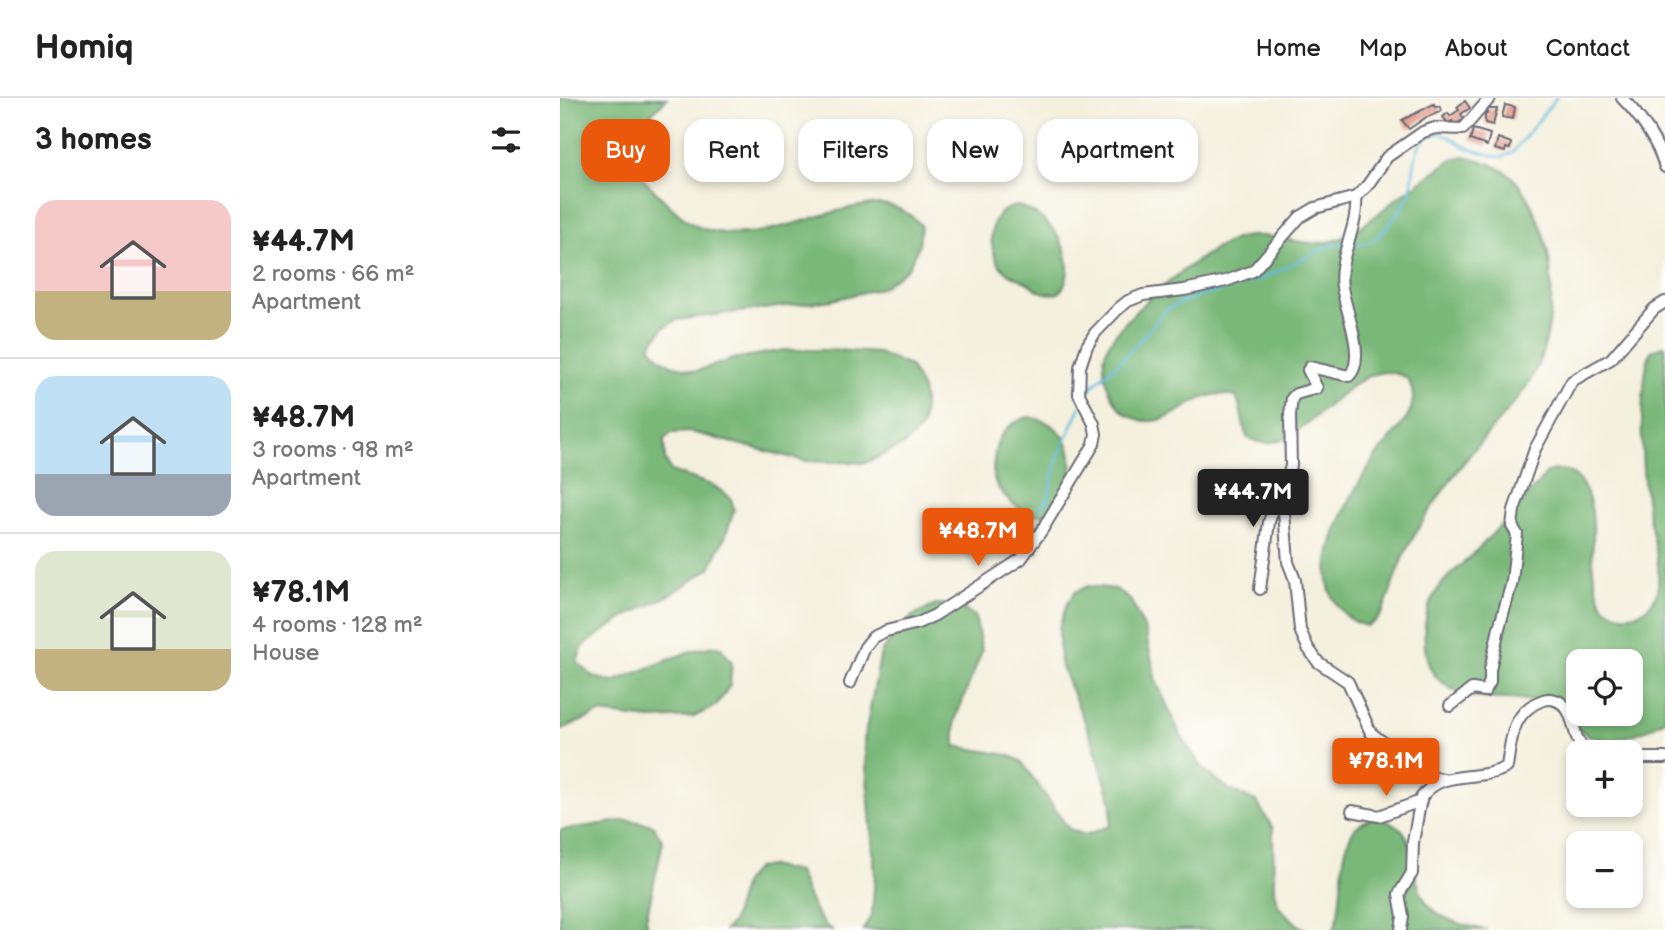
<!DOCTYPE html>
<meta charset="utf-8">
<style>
body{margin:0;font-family:"Balsamiq Sans",sans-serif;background:#f6f6f6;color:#222;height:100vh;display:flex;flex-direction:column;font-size:26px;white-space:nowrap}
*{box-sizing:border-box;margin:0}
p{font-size:23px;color:#767676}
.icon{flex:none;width:38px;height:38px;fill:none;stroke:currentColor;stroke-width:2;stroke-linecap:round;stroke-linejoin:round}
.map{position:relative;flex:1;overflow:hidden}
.drawer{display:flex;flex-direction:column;background:#fff;width:560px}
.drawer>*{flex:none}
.banner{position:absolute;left:21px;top:21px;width:665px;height:63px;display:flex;gap:14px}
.buttons{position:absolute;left:1006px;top:551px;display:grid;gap:14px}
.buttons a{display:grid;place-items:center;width:77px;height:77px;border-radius:14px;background:#fff;box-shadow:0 4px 10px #0003;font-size:35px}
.price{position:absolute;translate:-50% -60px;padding:0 16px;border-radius:7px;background:#ea580c;color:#fff;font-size:23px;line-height:46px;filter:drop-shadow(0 2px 4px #0008)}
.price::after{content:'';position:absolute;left:50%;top:42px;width:21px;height:16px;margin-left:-10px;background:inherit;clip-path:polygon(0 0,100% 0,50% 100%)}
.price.on{background:#222;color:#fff}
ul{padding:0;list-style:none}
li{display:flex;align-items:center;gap:21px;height:175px;padding:0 35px}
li+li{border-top:2px solid #e0e0e0}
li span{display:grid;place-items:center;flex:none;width:196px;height:140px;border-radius:21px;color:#555}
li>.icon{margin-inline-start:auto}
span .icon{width:84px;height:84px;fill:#fffc;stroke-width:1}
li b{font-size:30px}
h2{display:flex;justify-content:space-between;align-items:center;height:84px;padding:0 35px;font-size:30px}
.pill{padding:0 24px;border-radius:21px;background:#fff;box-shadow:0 4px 10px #0003;font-size:24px;line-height:63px}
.pill.on{background:#ea580c;color:#fff}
header{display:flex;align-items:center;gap:42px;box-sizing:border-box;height:98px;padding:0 35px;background:#fff;border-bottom:2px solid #e0e0e0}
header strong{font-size:33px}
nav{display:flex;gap:38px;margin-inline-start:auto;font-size:24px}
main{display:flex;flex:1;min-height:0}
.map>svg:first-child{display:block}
.forest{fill:#7ab879;stroke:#4e6d5a;stroke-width:2;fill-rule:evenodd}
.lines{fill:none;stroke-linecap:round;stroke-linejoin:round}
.stream{stroke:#60bbde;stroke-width:2.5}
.building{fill:#e19282}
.minor-casing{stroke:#6c6a74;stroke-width:14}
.minor{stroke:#fff;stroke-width:10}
</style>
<header>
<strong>Homiq</strong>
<nav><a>Home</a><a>Map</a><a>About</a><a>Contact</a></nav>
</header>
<main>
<section class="drawer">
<h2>3 homes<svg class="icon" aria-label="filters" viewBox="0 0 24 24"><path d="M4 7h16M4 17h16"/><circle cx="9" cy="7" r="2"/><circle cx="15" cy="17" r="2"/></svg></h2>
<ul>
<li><span style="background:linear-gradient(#f6c9c9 65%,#c2b280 0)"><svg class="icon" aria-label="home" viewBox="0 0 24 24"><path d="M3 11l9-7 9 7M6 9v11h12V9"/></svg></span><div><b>¥44.7M</b><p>2 rooms · 66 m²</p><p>Apartment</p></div></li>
<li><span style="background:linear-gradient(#bfe0f5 70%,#9aa5b1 0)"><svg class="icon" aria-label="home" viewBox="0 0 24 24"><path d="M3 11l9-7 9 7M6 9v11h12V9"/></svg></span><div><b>¥48.7M</b><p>3 rooms · 98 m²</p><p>Apartment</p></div></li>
<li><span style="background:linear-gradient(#dfe7d0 70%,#c2b280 0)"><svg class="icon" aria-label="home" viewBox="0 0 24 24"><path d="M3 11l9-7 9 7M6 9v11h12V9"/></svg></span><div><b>¥78.1M</b><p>4 rooms · 128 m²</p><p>House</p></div></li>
</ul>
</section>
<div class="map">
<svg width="1105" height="832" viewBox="0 0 1105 832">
<rect width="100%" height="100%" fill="#fdfcf7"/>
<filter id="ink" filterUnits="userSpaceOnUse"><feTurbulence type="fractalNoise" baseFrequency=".0143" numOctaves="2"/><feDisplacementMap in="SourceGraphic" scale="14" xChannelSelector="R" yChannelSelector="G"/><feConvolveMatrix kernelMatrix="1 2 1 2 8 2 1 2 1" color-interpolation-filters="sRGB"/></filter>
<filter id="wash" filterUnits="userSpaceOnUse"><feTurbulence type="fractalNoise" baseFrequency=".00686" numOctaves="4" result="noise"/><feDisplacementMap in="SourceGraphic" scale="28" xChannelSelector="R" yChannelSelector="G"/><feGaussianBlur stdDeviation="1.57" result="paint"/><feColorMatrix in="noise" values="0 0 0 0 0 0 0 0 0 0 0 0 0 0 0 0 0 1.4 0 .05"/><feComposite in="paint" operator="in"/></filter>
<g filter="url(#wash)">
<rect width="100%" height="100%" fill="#f4f0de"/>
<g class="forest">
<path d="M0,0H107C98,10 85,20 78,32C70,45 73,71 84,82C98,96 123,124 141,130C197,150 258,111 314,106C334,105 348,114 361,127L359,147L348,170L321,190L272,202L116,222L102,231L90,248L99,259L111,267L136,273L173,261L224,252H276L318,255L350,268L362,291L364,306L362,329L344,347L305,365L245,363L131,334L111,335L104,342L105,362L111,373L154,388L171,400L174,412L166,437L150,470L112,496L67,518L41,535L23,548L17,564L34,579L53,584L128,554L153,548L161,550L172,564L170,587L157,607L134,619L91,621L40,615L0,632Z"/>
<path d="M904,58C949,68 961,82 979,124C997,169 996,235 972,279C961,299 945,315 930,333C907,359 885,388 866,418C856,434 846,451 839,469C833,484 829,500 822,514C819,521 814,524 807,528C793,525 786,519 777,507C748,467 792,394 816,358C826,344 841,332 849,315C855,304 854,291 847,280C841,277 833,274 826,274C780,275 732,369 687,339C681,325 683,312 676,299C633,284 613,338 572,319C560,314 554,303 549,291C544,278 541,264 547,250C560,219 646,149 679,140C712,131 748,154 779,141C802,131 821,113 840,98C857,86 875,74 892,61Z"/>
<path d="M457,108C490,115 525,163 499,195C485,197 480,194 469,186C460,180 449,178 441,169C426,149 427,111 457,108Z"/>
<path d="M1102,248H1105V622C1082,636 1044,652 1020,632C1009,622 1003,611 988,606C957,596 924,607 894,592C889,589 881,585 877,580C860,561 862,520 873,499C882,481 899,470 913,456C939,430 964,402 988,374C1020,363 1032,400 1033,426C1034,441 1031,455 1033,470C1034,483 1038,495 1043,507C1063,527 1095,516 1098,488C1101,462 1091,434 1087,408C1080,360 1080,312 1087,264L1091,253ZM1018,564H1071V616H1018Z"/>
<path d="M468,319C508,324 522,361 503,396C501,400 498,407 495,410C476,429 447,404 437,388C432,378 433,372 434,362C436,338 446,326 468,319Z"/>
<polygon points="528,488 556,491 571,503 585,532 596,583 621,638 643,671 670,692 696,703 713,730 714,793 719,809 738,827 747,832 303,832 312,816 315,777 304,642 321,554 352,518 378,506 395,507 415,518 422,553 395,622 395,648 448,657 461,663 509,731 525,737 550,728 552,706 532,641 500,565 499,530 507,506 515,494"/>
<path d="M810,720C864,724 844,762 862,797C874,822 903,827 927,832H774C785,801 777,761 793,733C796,727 805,724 810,720Z"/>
<polygon points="68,722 93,727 103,744 86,821 89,832 0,832 0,732"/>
<path d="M210,768L238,774C246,791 255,824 273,832H165L172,825L184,785L196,770Z"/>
</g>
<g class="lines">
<g class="stream">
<path d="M792,146C798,146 803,147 808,145C821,140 844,109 849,96C857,78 848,40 877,36C889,35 896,45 906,49C917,54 931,57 943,59L954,53L996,0"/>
<polyline points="526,299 532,288 566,258 607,211 627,202 704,180 770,147 785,145"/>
<polyline points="407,458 453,422 469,418 487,403 498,359 521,308"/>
</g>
</g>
<g id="blocks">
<g class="building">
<polygon points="905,3 910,10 901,16 904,21 895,27 892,23 888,25 883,19 888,15 890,18 899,12 897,9"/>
<polygon points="874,6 875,9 879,8 882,13 865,20 849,31 842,22"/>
<polygon points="945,7 955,9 953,21 942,19"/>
<polygon points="928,11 937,11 933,27 925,25 925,16 927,16"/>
<polygon points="913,31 930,36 927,48 910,42"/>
<polygon points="938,40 951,45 950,51 946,50 945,54 935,51"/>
</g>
</g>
</g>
<g filter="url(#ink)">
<use href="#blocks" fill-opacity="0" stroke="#6c6a74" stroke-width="2"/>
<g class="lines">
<defs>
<g id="minor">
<path d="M1062,0C1080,18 1098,44 1105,69"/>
<path d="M796,99C799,130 777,159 782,189C785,211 807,261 789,278L750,269L748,272L757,290L736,296L732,300L730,317L731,367L723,401L728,464L735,482L740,532L748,550L758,564L788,584L811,635L832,651L856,675L868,679L883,681"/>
<polyline points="700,491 709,424 716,403 723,401"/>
<polyline points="290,585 305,549 313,539 326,533 358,525 375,517 461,461 482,432 534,346 536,336 534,326 519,296 520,269 527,248 535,235 558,211 568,203 583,197 624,192 666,183 693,173 740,119 755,110 796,99 807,88 827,59 863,34 875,30 903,31 930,0"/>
<polyline points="890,608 912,591 925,593 930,584 930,572 939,530 952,484 957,436 952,428 954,412 975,351 1012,283 1051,261 1094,211 1105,204"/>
<polyline points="1071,660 1105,660"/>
<polyline points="792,713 819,718 861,703"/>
<path d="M841,832L843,818L839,796L852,775L853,744L861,700C882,669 918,685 947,669C951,641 952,613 983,602C992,599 1002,603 1007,611C1016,625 1013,643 1027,654"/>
</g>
</defs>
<use href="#minor" class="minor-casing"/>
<use href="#minor" class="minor"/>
</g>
</g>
</svg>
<div class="buttons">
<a><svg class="icon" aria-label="locate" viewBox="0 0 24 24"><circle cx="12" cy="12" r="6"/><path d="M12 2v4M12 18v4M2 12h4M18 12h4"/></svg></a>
<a>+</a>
<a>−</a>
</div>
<b class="price on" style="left:693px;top:431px">¥44.7M</b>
<b class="price" style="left:418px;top:470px">¥48.7M</b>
<b class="price" style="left:826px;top:700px">¥78.1M</b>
<div class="banner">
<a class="pill on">Buy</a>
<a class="pill">Rent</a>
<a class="pill">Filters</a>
<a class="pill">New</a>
<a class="pill">Apartment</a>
</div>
</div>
</main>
